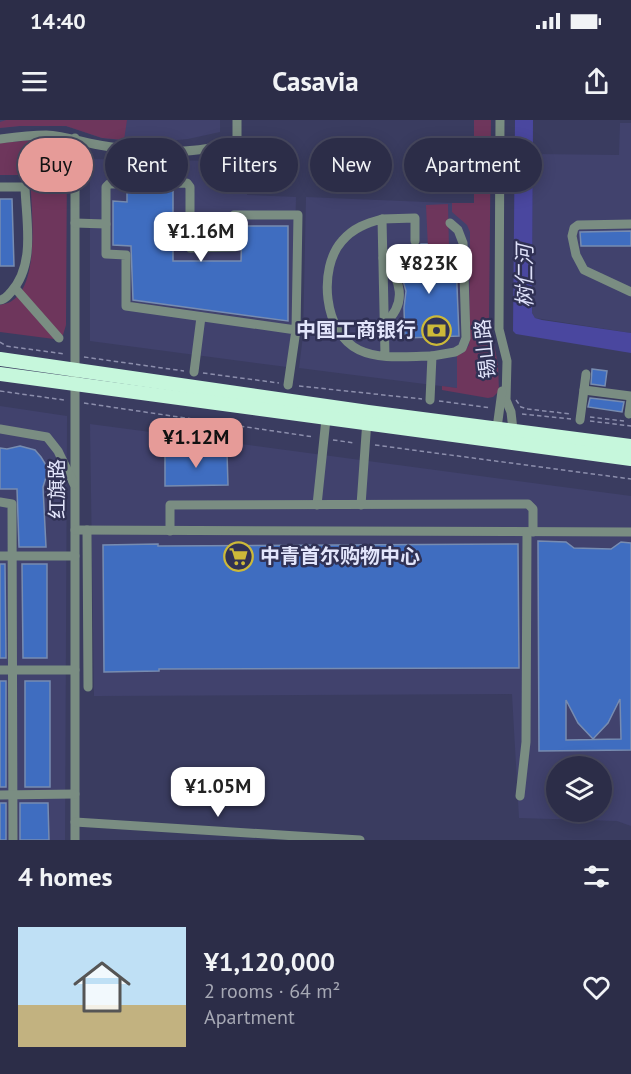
<!DOCTYPE html>
<meta charset="utf-8">
<style>
body{margin:0;font-family:"PT Sans","Noto Sans SC",sans-serif;background:#34354f;color:#f1f3f6;height:100vh;display:flex;flex-direction:column;font-size:22px;white-space:nowrap}
*{box-sizing:border-box;margin:0}
p{font-size:20px;color:#a6a8b4}
.icon{flex:none;width:33px;height:33px;fill:none;stroke:currentColor;stroke-width:2;stroke-linecap:round;stroke-linejoin:round}
.map{position:relative;height:720px;overflow:hidden}
.sheet{display:flex;flex-direction:column;background:#2c2d48;flex:1}
.sheet>*{flex:none}
.guide{position:absolute;left:18px;top:18px;width:596px;height:54px;display:flex;gap:12px}
.tools{position:absolute;left:546px;top:636px;display:grid;gap:12px}
.tools a{display:grid;place-items:center;width:66px;height:66px;border-radius:50%;background:#2c2d48;box-shadow:0 3px 15px #0003,0 0 0 2px #484960;font-size:30px}
.price{position:absolute;translate:-50% -51px;padding:0 14px;border-radius:12px;background:#fff;color:#222;font-size:20px;line-height:39px;filter:drop-shadow(0 2px 3px #0008)}
.price::after{content:'';position:absolute;left:50%;top:36px;width:18px;height:14px;margin-left:-9px;background:inherit;clip-path:polygon(0 0,100% 0,50% 100%)}
.price.on{background:#e69b98;color:#111}
ul{padding:0;list-style:none}
li{display:flex;align-items:center;gap:18px;height:150px;padding:0 18px}
li+li{border-top:2px solid #484960}
li span{display:grid;place-items:center;flex:none;width:168px;height:120px;border-radius:0px;color:#555}
li>.icon{margin-inline-start:auto}
span .icon{width:72px;height:72px;fill:#fffc;stroke-width:1}
li b{font-size:26px}
h2{display:flex;justify-content:space-between;align-items:center;height:72px;padding:0 18px;font-size:26px}
.chip{padding:0 21px;border-radius:27px;background:#2c2d48;box-shadow:0 3px 15px #0003,0 0 0 2px #484960;font-size:21px;line-height:54px}
.chip.on{background:#e69b98;color:#111}
.status{display:flex;justify-content:space-between;align-items:center;height:42px;padding:0 30px;background:#2c2d48;direction:ltr}
.status svg{height:16px;fill:currentColor}
header{display:flex;justify-content:space-between;align-items:center;height:78px;padding:0 18px;background:#2c2d48;font-size:27px;font-weight:600}
.map>svg:first-child{display:block}
.built{fill:#41426d;fill-rule:evenodd}
.green{fill:#6e365c}
.water{fill:#4a479f}
.building{fill:#3f6dc0;stroke:#778cb1;stroke-width:1.5;fill-rule:evenodd}
.lines{fill:none;stroke-linecap:round;stroke-linejoin:round}
.path{stroke:#8c8eac;stroke-width:1.5;stroke-dasharray:4.5 3;stroke-linecap:butt}
.minor{stroke:#7a8d82;stroke-width:9}
.highway{stroke:#c6f7dc;stroke-width:14}
.labels{text-anchor:middle;stroke-width:5;stroke-linejoin:round;paint-order:stroke}
.poi-label{font-size:20px;font-weight:bold;fill:#e2e5fb;stroke:#303154;text-anchor:end}
.street-label{font-size:20px;fill:#e2e5fb;stroke:#303154}
.water-label{font-size:21px;font-style:italic;fill:#dee1f9;stroke:#303154}
</style>
<div class="status"><b>14:40</b><svg viewBox="0 0 49 12"><path d="M0 12V9h3v3zM5 12V6h3v6zM10 12V3h3v9zM15 12V0h3v12zM26 1h20v11H26zM47 4h2v5h-2z"/></svg></div>
<header><svg class="icon" aria-label="menu" viewBox="0 0 24 24"><path d="M4 6h16M4 12h16M4 18h16"/></svg>Casavia<svg class="icon" aria-label="share" viewBox="0 0 24 24"><path d="M12 15V3M7 8l5-5 5 5M5 13v7h14v-7"/></svg></header>
<div class="map">
<svg width="631" height="720" viewBox="0 0 631 720">
<rect width="100%" height="100%" fill="#3a3c60"/>
<g class="built">
<polygon points="0,0 220,0 220,12 188,19 157,22 135,22 102,18 66,6 20,6 0,8"/>
<polygon points="620,3 631,3 631,213 535,198 532,193 533,34 619,35"/>
<polygon points="223,31 247,31 247,75 296,77 293,204 287,247 90,221 90,39 223,41"/>
<polygon points="306,77 474,84 472,270 299,248 303,216"/>
<polygon points="0,286 67,296 65,720 0,720"/>
<path d="M90,304L631,376V706L617,701L519,698L512,574L94,576ZM556,646H602V692H556Z"/>
</g>
<g class="green">
<polygon points="6,0 127,0 124,20 102,18 66,6 20,6 0,8 0,2"/>
<polygon points="474,0 491,0 489,201 498,244 499,271 493,277 488,278 442,270 442,266 457,268 457,235 463,233 469,225 470,112 467,105 452,92 452,83 474,83"/>
<path d="M34,20C49,21 61,24 67,40L66,205L63,215L54,219L0,212V185C4,184 10,183 13,180C41,161 31,85 30,55H0V23Z"/>
<polygon points="448,84 449,128 428,129 426,85"/>
</g>
<polygon class="water" points="515,0 533,0 532,193 535,198 542,200 631,213 631,233 516,214 513,211"/>
<g class="building">
<rect x="228" y="41" width="14" height="31"/>
<polygon points="173,70 173,141 241,141 242,106 288,106 288,201 133,180 131,126 113,125 113,81 127,82 127,71"/>
<polygon points="0,79 12,79 14,146 0,146"/>
<polygon points="631,111 631,126 581,126 580,112"/>
<polygon points="421,124 427,124 427,142 456,141 459,216 405,218 404,188 406,171 402,157 401,125 409,125 416,128"/>
<polygon points="592,249 607,251 605,266 591,264"/>
<polygon points="590,278 624,282 622,292 588,287"/>
<polygon points="20,326 35,330 41,337 46,345 47,354 43,367 46,427 19,427 17,369 0,369 0,328 7,329"/>
<polygon points="165,332 227,332 228,365 165,366"/>
<path d="M538,421L566,422L574,428L611,429L621,422L631,423V630L539,631ZM620,579L621,619L566,620V580L578,603L593,619L608,603Z"/>
<polygon points="158,424 158,426 518,424 519,548 159,549 159,551 104,552 103,425"/>
<polygon points="0,444 5,444 6,538 0,538"/>
<polygon points="22,444 47,444 47,538 23,538"/>
<rect x="0" y="561" width="6" height="106"/>
<rect x="25" y="561" width="25" height="106"/>
<rect x="0" y="683" width="6" height="37"/>
<polygon points="20,683 48,683 49,720 20,720"/>
</g>
<g class="lines">
<g class="path">
<polyline points="234,31 234,39"/>
<polyline points="0,222 6,226 65,234"/>
<polyline points="84,237 184,251"/>
<polyline points="203,253 279,263"/>
<polyline points="299,266 422,279"/>
<polyline points="0,271 64,280"/>
<polyline points="516,280 521,287 528,289 571,294"/>
<polyline points="439,281 491,288"/>
<polyline points="84,283 314,317"/>
<polyline points="522,294 571,299"/>
<polyline points="590,297 624,301"/>
<polyline points="590,301 631,306"/>
<polyline points="333,320 355,323"/>
<polyline points="375,325 631,359"/>
</g>
<g class="minor">
<polyline points="500,0 499,209 507,241 506,280 511,292 513,310"/>
<polyline points="75,18 75,720"/>
<path d="M0,19C15,17 31,15 46,15C66,16 85,23 105,26C144,33 199,36 237,20V0"/>
<path d="M0,67H25C26,101 36,144 11,172C7,176 6,179 0,180"/>
<polyline points="382,99 415,98 415,121"/>
<polyline points="75,103 106,104"/>
<polyline points="631,104 578,105 574,108 572,116 576,135 584,150 631,172"/>
<path d="M383,138C401,160 408,183 384,204"/>
<polyline points="15,168 59,218"/>
<path d="M385,236L382,99C367,103 353,108 342,121C318,148 323,213 359,230C380,240 409,236 432,236L430,280"/>
<polyline points="432,236 455,232 462,228 466,218 463,123 458,110 450,103"/>
<polyline points="194,252 201,197"/>
<polyline points="288,265 296,210 298,95 234,95 235,127 190,128 190,67 187,63 109,64 106,67 106,134 126,135 126,186 296,210"/>
<polyline points="584,270 631,276"/>
<polyline points="629,294 631,279"/>
<polyline points="580,300 586,254"/>
<polyline points="497,308 502,271"/>
<polyline points="0,309 47,317 58,331 74,364"/>
<polyline points="0,382 12,384 13,720"/>
<polyline points="317,385 326,299"/>
<polyline points="361,385 367,300"/>
<polyline points="75,410 631,412"/>
<polyline points="87,410 88,567"/>
<polyline points="170,411 170,385 528,384 533,389 533,412"/>
<polyline points="0,436 75,436"/>
<polyline points="0,550 75,550"/>
<polyline points="0,675 75,674"/>
<polyline points="520,676 526,622 527,412"/>
<polyline points="75,702 360,720"/>
</g>
<g class="highway">
<polyline points="0,239 368,292 631,326"/>
<polyline points="0,254 631,339"/>
</g>
</g>
<defs>
<symbol id="bank-ring" viewBox="-11 -11 22 22"><circle r="9.5" fill="#303154" stroke="#ccb939" stroke-width="1.5"/><path d="M-6-4H6V4H-6ZM0-2.3a2.3 2.3 0 1 0 0 4.6a2.3 2.3 0 1 0 0-4.6Z" fill="#ccb939"/></symbol>
<symbol id="supermarket-ring" viewBox="-11 -11 22 22"><circle r="9.5" fill="#303154" stroke="#ccb939" stroke-width="1.5"/><path d="M-6-5.5h2.5l.6 2H6L4.5 2H-2.5L-4.4-4H-6ZM-1.5 3.2a1.3 1.3 0 1 0 .1 0ZM3 3.2a1.3 1.3 0 1 0 .1 0Z" fill="#ccb939"/></symbol>
</defs>
<g fill-rule="evenodd">
<use href="#bank-ring" x="420" y="194" width="33" height="33"/>
<use href="#supermarket-ring" x="222" y="420" width="33" height="33"/>
</g>
<g class="labels">
<g class="poi-label">
<text x="416" y="217">中国工商银行</text>
<text x="260" y="443" text-anchor="start">中青首尔购物中心</text>
</g>
<g class="street-label">
<text transform="translate(485 229) rotate(-96)" y="7">锡山路</text>
<text transform="translate(57 369) rotate(-90)" y="7">红旗路</text>
</g>
<g class="water-label">
<text transform="translate(525 156) rotate(-90)" y="7">树仁河</text>
</g>
</g>
</svg>
<div class="tools">
<a><svg class="icon" aria-label="layers" viewBox="0 0 24 24"><path d="M12 4l9 5-9 5-9-5zM3 14l9 5 9-5"/></svg></a>
</div>
<b class="price" style="left:201px;top:143px">¥1.16M</b>
<b class="price" style="left:429px;top:175px">¥823K</b>
<b class="price on" style="left:196px;top:349px">¥1.12M</b>
<b class="price" style="left:218px;top:698px">¥1.05M</b>
<div class="guide">
<a class="chip on">Buy</a>
<a class="chip">Rent</a>
<a class="chip">Filters</a>
<a class="chip">New</a>
<a class="chip">Apartment</a>
</div>
</div>
<section class="sheet">
<h2>4 homes<svg class="icon" aria-label="filters" viewBox="0 0 24 24"><path d="M4 7h16M4 17h16"/><circle cx="9" cy="7" r="2"/><circle cx="15" cy="17" r="2"/></svg></h2>
<ul>
<li><span style="background:linear-gradient(#bfe0f5 65%,#c2b280 0)"><svg class="icon" aria-label="home" viewBox="0 0 24 24"><path d="M3 11l9-7 9 7M6 9v11h12V9"/></svg></span><div><b>¥1,120,000</b><p>2 rooms · 64 m²</p><p>Apartment</p></div><svg class="icon" aria-label="heart" viewBox="0 0 24 24"><path d="M12 20l-8-8c-3-5 5-10 8-4 3-6 11-1 8 4z"/></svg></li>
</ul>
</section>
